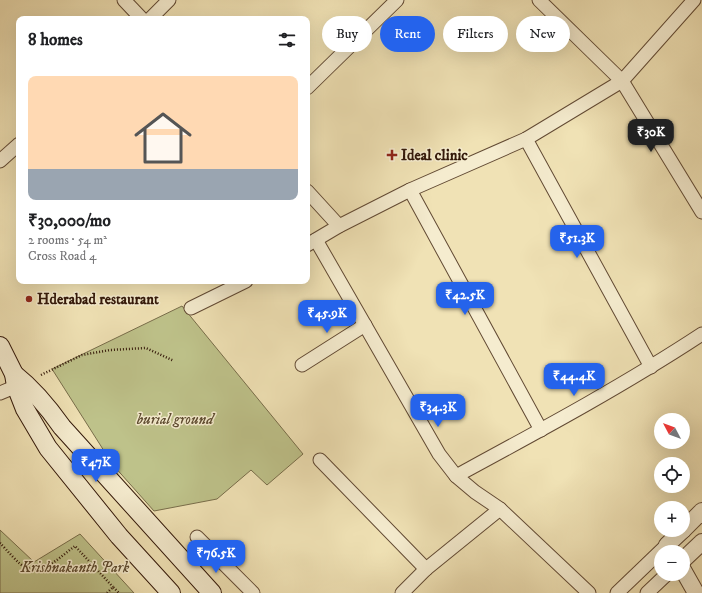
<!DOCTYPE html>
<meta charset="utf-8">
<style>
body{margin:0;font-family:"IM FELL DW Pica",serif;background:#f6f6f6;color:#202124;height:100vh;display:flex;flex-direction:column;font-size:15px;white-space:nowrap}
*{box-sizing:border-box;margin:0}
p{font-size:13px;color:#757577}
.icon{flex:none;width:22px;height:22px;fill:none;stroke:currentColor;stroke-width:2;stroke-linecap:round;stroke-linejoin:round}
.map{position:relative;flex:1;overflow:hidden}
.drawer{position:absolute;left:16px;top:16px;width:294px;height:268px;display:flex;flex-direction:column;background:#fff;border-radius:8px;box-shadow:0 4px 16px #0002}
.drawer>*{flex:none}
.hud{position:absolute;left:322px;top:16px;width:320px;height:36px;display:flex;gap:8px}
.needle{width:26px;rotate:311deg}
.tools{position:absolute;left:654px;top:413px;display:grid;gap:8px}
.tools a{display:grid;place-items:center;width:36px;height:36px;border-radius:50%;background:#fff;box-shadow:0 4px 16px #0002;font-size:20px}
.price{position:absolute;translate:-50% -34px;padding:0 9px;border-radius:8px;background:#2563eb;color:#fff;font-size:13px;line-height:26px;filter:drop-shadow(0 1px 2px #0008)}
.price::after{content:'';position:absolute;left:50%;top:24px;width:12px;height:9px;margin-left:-6px;background:inherit;clip-path:polygon(0 0,100% 0,50% 100%)}
.price.active{background:#222;color:#fff}
ul{padding:0;list-style:none}
li{display:grid;align-content:center;gap:8px;height:212px;padding:0 12px}
li+li{border-top:1px solid #e0e0e0}
li span{display:grid;place-items:center;height:124px;border-radius:8px;color:#555}
li>.icon{margin-inline-start:auto}
span .icon{width:72px;height:72px;fill:#fffc;stroke-width:1}
li b{font-size:17px}
h2{display:flex;justify-content:space-between;align-items:center;height:48px;padding:0 12px;font-size:17px}
.pill{padding:0 14px;border-radius:18px;background:#fff;box-shadow:0 4px 16px #0002;font-size:14px;line-height:36px}
.pill.active{background:#2563eb;color:#fff}
.map>svg:first-child{display:block}
.green{fill:#bec28a;stroke:#786d4a}
.lines{fill:none;stroke-linecap:round;stroke-linejoin:round}
.minor-casing{stroke:#624a34;stroke-width:15}
.tertiary-casing{stroke:#624a34;stroke-width:18}
.secondary-casing{stroke:#331809;stroke-width:20}
.path{stroke:#331809;stroke-width:2.5;stroke-dasharray:1 2;stroke-linecap:butt}
.minor{stroke:#f5eccf;stroke-width:13}
.tertiary{stroke:#f5eccf;stroke-width:16}
.secondary{stroke:#f5eccf;stroke-width:18}
.poi-dot{fill:#8f2418;stroke:#f5eccf;stroke-width:1.5}
.labels{text-anchor:middle;stroke-width:3;stroke-linejoin:round;paint-order:stroke}
.poi-label{font-size:15px;font-weight:bold;fill:#331809;stroke:#f5eccf;text-anchor:start}
.park-label{font-size:15px;font-style:italic;fill:#5d4b30;stroke:#f5eccf}
</style>
<div class="map">
<svg width="702" height="593" viewBox="0 0 702 593">
<rect width="100%" height="100%" fill="#f0e2b5"/>
<filter id="stains"><feTurbulence type="fractalNoise" baseFrequency=".005" numOctaves="4"/><feColorMatrix values="0 0 0 0 .2 0 0 0 0 .09 0 0 0 0 .02 0 0 0 .5 -.17"/></filter>
<radialGradient id="worn" r=".72"><stop offset=".6" stop-color="#630" stop-opacity="0"/><stop offset="1" stop-color="#630" stop-opacity=".3"/></radialGradient>
<g class="green">
<polygon points="182,306 303,454 267,485 251,470 217,499 154,511 113,465 52,369"/>
<polygon points="0,530 34,562 80,534 134,593 0,593"/>
</g>
<g class="lines">
<defs>
<g id="minor">
<polyline points="124,0 142,19"/>
<polyline points="539,0 622,81 702,212"/>
<polyline points="150,19 169,0"/>
<polyline points="307,88 397,0"/>
<polyline points="526,139 651,367"/>
<polyline points="0,161 19,144"/>
<polyline points="410,190 541,430"/>
<polyline points="307,191 339,226"/>
<polyline points="316,240 439,454 456,476 475,492 500,509 589,593"/>
<polyline points="307,245 339,226 410,190 526,139 622,81 694,0"/>
<polyline points="191,308 246,281"/>
<polyline points="302,365 365,325"/>
<polyline points="0,393 24,383"/>
<polyline points="320,460 426,569"/>
<path d="M456,476C539,431 623,386 702,334"/>
<polyline points="197,537 253,593"/>
<polyline points="402,593 426,569 500,509"/>
<polyline points="617,593 667,545"/>
<polyline points="647,593 667,574"/>
</g>
<g id="tertiary">
<polyline points="683,530 702,511"/>
<polyline points="672,552 667,545 683,530"/>
<polyline points="683,560 702,542"/>
<polyline points="683,570 696,593"/>
</g>
<g id="secondary">
<polyline points="0,346 14,374 16,386 25,409 48,448 119,536 171,593"/>
<path d="M14,374C33,389 48,407 62,427L212,593"/>
</g>
</defs>
<use href="#minor" class="minor-casing"/>
<use href="#tertiary" class="tertiary-casing"/>
<use href="#secondary" class="secondary-casing"/>
<g class="path">
<polyline points="41,375 82,355 110,350 146,348 174,361"/>
<path d="M0,543C6,549 19,565 25,567C44,575 61,556 75,546L113,587"/>
<polyline points="107,593 113,587 119,593"/>
</g>
<use href="#minor" class="minor"/>
<use href="#tertiary" class="tertiary"/>
<use href="#secondary" class="secondary"/>
</g>
<g class="poi-dot">
<path d="M390 149h4v4h4v4h-4v4h-4v-4h-4v-4h4z"/>
<circle cx="29" cy="299" r="4"/>
</g>
<g class="labels">
<g class="poi-label">
<text x="401" y="160">Ideal clinic</text>
<text x="37" y="304">Hderabad restaurant</text>
</g>
<g class="park-label">
<text x="175" y="424">burial ground</text>
<text x="75" y="572">Krishnakanth Park</text>
</g>
</g>
<rect width="100%" height="100%" filter="url(#stains)"/>
<rect width="100%" height="100%" fill="url(#worn)"/>
</svg>
<div class="tools">
<a><svg class="needle" viewBox="-14 -14 28 28"><path d="M0-13l5 13h-10z" fill="#e53935"/><path d="M0 13l5-13h-10z" fill="#757577"/></svg></a>
<a><svg class="icon" aria-label="locate" viewBox="0 0 24 24"><circle cx="12" cy="12" r="6"/><path d="M12 2v4M12 18v4M2 12h4M18 12h4"/></svg></a>
<a>+</a>
<a>−</a>
</div>
<b class="price active" style="left:651px;top:153px">₹30K</b>
<b class="price" style="left:577px;top:259px">₹51.3K</b>
<b class="price" style="left:465px;top:316px">₹42.5K</b>
<b class="price" style="left:327px;top:334px">₹45.9K</b>
<b class="price" style="left:574px;top:397px">₹44.4K</b>
<b class="price" style="left:438px;top:428px">₹34.3K</b>
<b class="price" style="left:96px;top:483px">₹47K</b>
<b class="price" style="left:216px;top:574px">₹76.5K</b>
<div class="hud">
<a class="pill">Buy</a>
<a class="pill active">Rent</a>
<a class="pill">Filters</a>
<a class="pill">New</a>
</div>
<section class="drawer">
<h2>8 homes<svg class="icon" aria-label="filters" viewBox="0 0 24 24"><path d="M4 7h16M4 17h16"/><circle cx="9" cy="7" r="2"/><circle cx="15" cy="17" r="2"/></svg></h2>
<ul>
<li><span style="background:linear-gradient(#ffd9b3 75%,#9aa5b1 0)"><svg class="icon" aria-label="home" viewBox="0 0 24 24"><path d="M3 11l9-7 9 7M6 9v11h12V9"/></svg></span><div><b>₹30,000/mo</b><p>2 rooms · 54 m²</p><p>Cross Road 4</p></div></li>
</ul>
</section>
</div>
